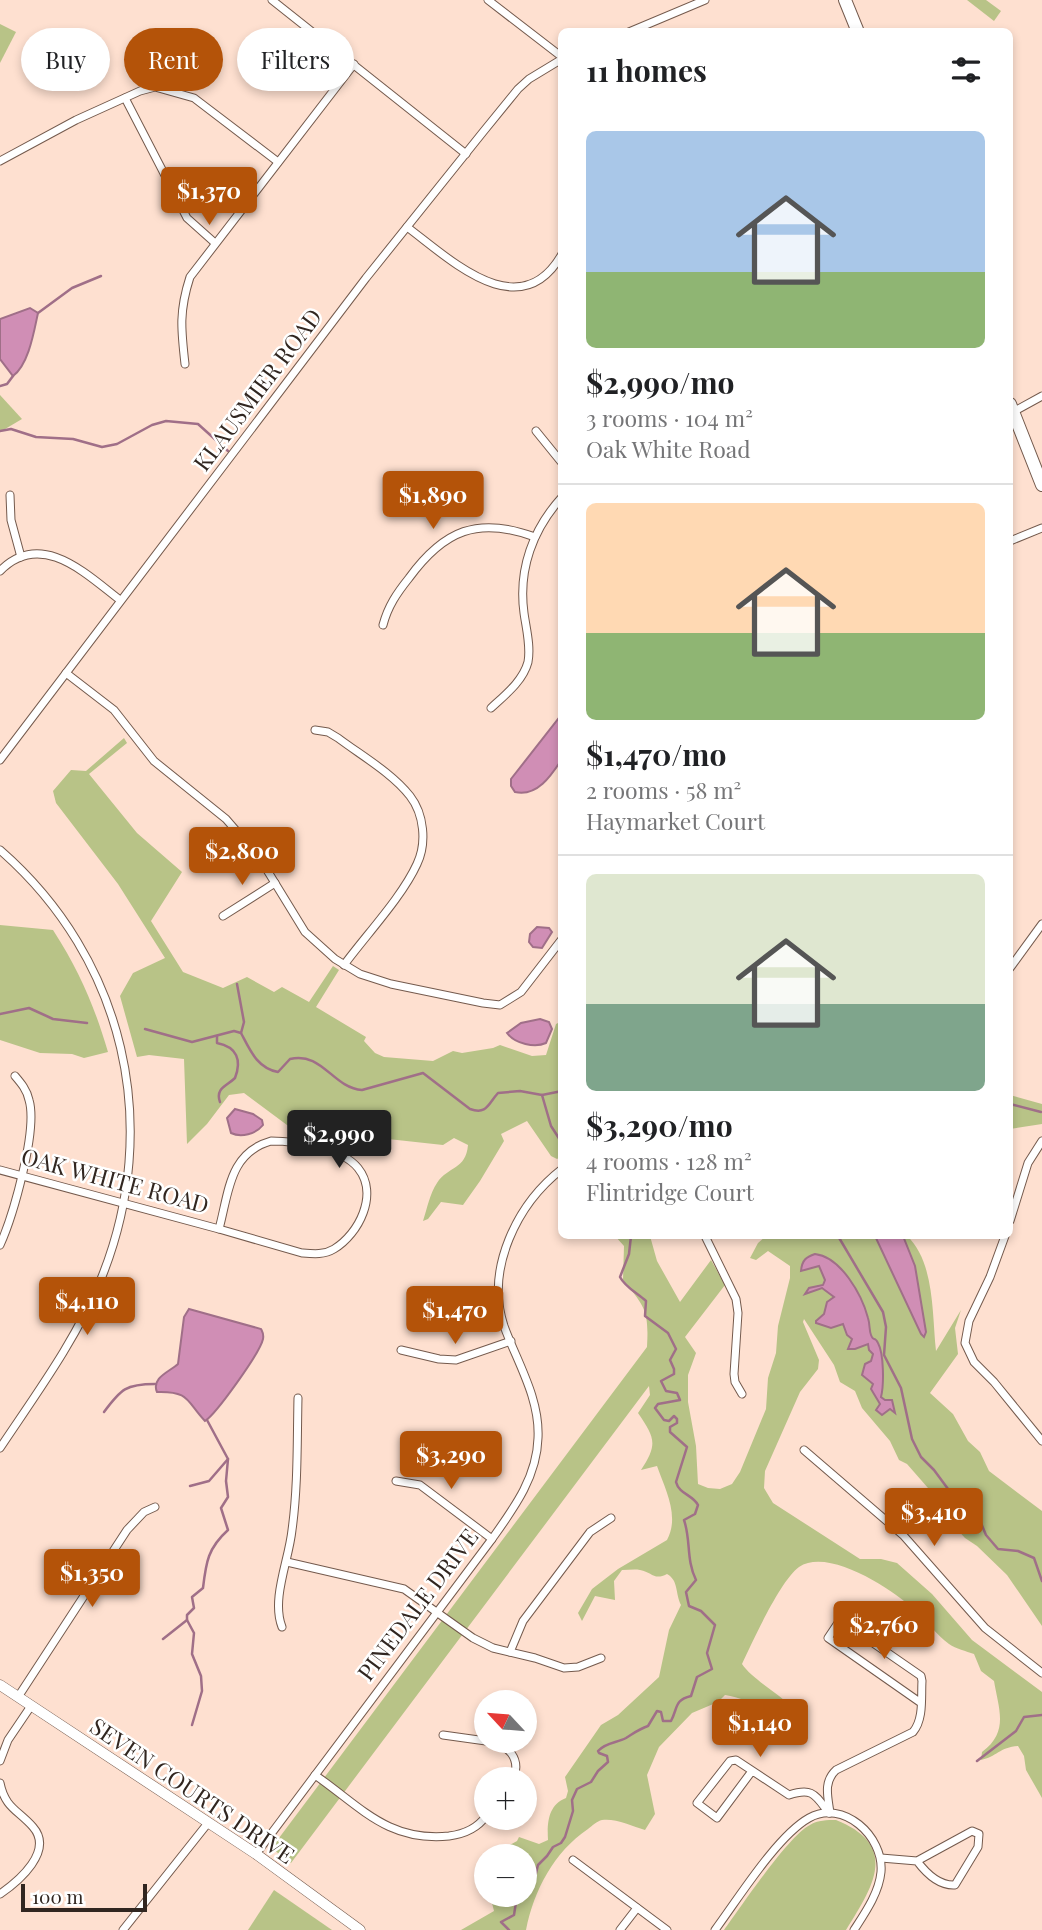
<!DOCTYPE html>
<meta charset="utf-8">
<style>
body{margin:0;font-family:"Playfair Display",serif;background:#f6f6f6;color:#202124;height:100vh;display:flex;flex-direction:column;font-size:26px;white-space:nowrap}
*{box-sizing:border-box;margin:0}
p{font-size:23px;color:#757577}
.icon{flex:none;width:38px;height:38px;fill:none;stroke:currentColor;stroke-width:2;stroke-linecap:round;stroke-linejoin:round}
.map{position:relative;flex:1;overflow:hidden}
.panel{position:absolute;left:558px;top:28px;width:455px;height:1211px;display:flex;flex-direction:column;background:#fff;border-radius:10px;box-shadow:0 4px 10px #0003}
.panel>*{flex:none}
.banner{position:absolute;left:21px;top:28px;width:432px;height:63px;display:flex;gap:14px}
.needle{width:46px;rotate:296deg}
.fabs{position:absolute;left:474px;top:1690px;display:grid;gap:14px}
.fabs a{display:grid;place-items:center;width:63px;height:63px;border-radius:50%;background:#fff;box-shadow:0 4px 10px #0003;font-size:35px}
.scale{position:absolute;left:21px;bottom:18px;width:126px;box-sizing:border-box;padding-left:7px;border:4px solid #312620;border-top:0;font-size:19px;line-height:24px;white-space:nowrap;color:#312620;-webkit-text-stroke:5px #fff;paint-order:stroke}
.price{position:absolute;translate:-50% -60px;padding:0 16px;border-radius:7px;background:#b45309;color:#fff;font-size:23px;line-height:46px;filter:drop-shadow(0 2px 4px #0008)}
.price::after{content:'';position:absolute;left:50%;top:42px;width:21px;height:16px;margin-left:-10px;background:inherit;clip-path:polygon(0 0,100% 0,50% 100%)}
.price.selected{background:#222;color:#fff}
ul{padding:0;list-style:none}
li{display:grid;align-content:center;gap:14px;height:371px;padding:0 28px}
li+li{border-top:2px solid #e0e0e0}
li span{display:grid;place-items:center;height:217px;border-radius:10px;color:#555}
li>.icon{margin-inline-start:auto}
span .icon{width:126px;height:126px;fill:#fffc;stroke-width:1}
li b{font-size:30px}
h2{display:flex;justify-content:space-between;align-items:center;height:84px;padding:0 28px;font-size:30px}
.pill{padding:0 24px;border-radius:32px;background:#fff;box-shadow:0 4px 10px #0003;font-size:24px;line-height:63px}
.pill.selected{background:#b45309;color:#fff}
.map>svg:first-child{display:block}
.green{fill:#b8c387}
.water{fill:#d08eb5;stroke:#a06f88;stroke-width:2}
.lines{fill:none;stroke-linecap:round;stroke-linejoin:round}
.stream{stroke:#a06f88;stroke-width:2.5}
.street-casing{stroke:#745a4d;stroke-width:9}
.secondary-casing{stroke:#745a4d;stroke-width:11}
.highway-casing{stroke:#745a4d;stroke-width:14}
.street{stroke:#fff;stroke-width:7}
.secondary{stroke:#fff;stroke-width:10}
.highway{stroke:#fff;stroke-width:12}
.labels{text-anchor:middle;stroke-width:5;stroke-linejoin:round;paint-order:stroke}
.street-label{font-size:23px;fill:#312620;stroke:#fff}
</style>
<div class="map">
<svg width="1042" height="1930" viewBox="0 0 1042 1930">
<rect width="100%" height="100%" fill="#fee0d0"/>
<g class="green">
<polygon points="967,0 986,0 1001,11 994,21"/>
<polygon points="0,24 16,32 0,63"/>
<polygon points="0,395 22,419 0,432"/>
<path d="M124,738L127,743L89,774L137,833L182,872L151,921L183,972L223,988L247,977L274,992L282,987L309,1002L333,966L339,970L316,1007L366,1037L364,1041L375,1053L384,1057L433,1061L453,1051L462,1053L493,1048L500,1045L532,1056L546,1055L556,1024L562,1021V1156L557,1159L551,1156L527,1121L501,1134L504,1141L480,1181L463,1205L441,1202L428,1219L423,1221C427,1209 430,1193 437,1183C448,1166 466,1170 468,1145L454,1138L443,1145L388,1139L353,1141L325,1136L287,1125L244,1093L229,1095L207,1124L187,1144L184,1059L149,1055L137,1057L120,996L133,973L165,958L118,884L56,803L53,791L71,770L86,771Z"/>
<path d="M0,925L53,930C80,972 94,1005 108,1052L84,1058L72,1054L40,1053L0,1040Z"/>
<polygon points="1010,1095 1042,1104 1042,1124 1010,1129"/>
<path d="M615,1236H650L657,1261L680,1302L711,1260L725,1285L685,1337L696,1353L688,1375V1402L696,1446L698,1484L708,1488L720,1489L732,1484L740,1472L766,1409L768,1378L776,1353L778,1326L790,1278V1266L768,1251L756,1260L750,1258L758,1243L766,1236H907C935,1262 932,1315 936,1351L961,1310L955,1328L958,1354L930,1393L953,1414L968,1441L980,1452L989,1471L1042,1511V1626L1007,1575L977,1546L965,1538L954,1526L946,1508L929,1493L928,1488L907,1464L899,1460L890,1441L862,1408L855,1391L840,1382L834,1365L804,1319L803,1322L819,1360L818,1369L800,1392L765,1471L764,1488L773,1503L860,1559H881L897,1563L932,1594L972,1640L1042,1692V1798L1026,1770L1024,1756L1018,1746C1000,1747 996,1757 981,1760L982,1752C1009,1732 999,1710 994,1681L981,1671L974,1654C966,1651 956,1649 949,1644C936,1635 927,1620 915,1610C893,1590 829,1547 799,1567C780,1581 753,1641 742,1664C757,1686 804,1705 806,1730C777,1723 755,1699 725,1695L718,1702L692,1713L659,1747L647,1775L655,1814L645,1830C632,1826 615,1818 602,1820C597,1821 592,1826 588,1829C554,1852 534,1890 526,1930H461L494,1911L490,1895H525V1857H499L508,1846L517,1841L519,1837L539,1844L548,1840C547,1823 548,1805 566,1798L568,1791L565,1777L601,1725L618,1715L659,1677L669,1630L681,1605C675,1593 679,1581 667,1574C654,1581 652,1572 640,1570C635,1569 628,1570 622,1570L614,1581L615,1600L595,1596L582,1621L578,1613L592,1589L618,1569L667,1540C680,1516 665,1489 657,1466L641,1470C658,1444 655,1438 638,1413L650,1395L649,1386L291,1863L274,1850L273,1846L647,1347C649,1310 645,1307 623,1280L624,1246Z"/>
<path d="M836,1820C901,1846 872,1888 846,1930H724C740,1908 789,1835 810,1825C818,1820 827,1820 836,1820Z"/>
<polygon points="274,1890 332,1930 248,1930"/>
</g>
<g class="water">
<path d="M30,308L38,313C34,331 29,364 13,376L0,359V319Z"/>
<path d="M562,714V759C551,776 537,797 515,792L511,786V779Z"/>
<polygon points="537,927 549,928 552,932 542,948 533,947 529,942 530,934"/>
<path d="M540,1019L549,1022L552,1029L546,1043C535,1048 515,1044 507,1033L521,1023Z"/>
<path d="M235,1109L253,1114L262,1120L263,1125C256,1134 241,1138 231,1133L227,1118Z"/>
<polygon points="875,1236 903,1236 915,1266 926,1332 924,1337 921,1334"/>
<path d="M815,1254C841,1257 862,1295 868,1318C870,1324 869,1330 871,1335C874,1343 874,1335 878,1343C884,1354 884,1385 881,1397L885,1400H892L895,1413L890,1409L882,1415L876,1410L880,1404L871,1389L873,1384L862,1375L865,1364L871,1361L873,1354L869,1350L868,1344L855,1349H848L852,1339L847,1335L843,1324L831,1328L816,1323V1321L824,1314L827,1302L834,1297L822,1288L805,1294L809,1288L823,1285L825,1280L819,1266L801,1271C802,1260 806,1257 815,1254Z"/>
<path d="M189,1309L261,1329C263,1333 264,1334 263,1339C260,1353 216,1414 205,1421C186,1401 190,1391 157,1392C151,1378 169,1372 178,1364L184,1317Z"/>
</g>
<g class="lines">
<g class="stream">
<polyline points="38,313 72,288 101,276"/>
<polyline points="0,386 7,384 13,376"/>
<polyline points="0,431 11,429 36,437 73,439 102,447 117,444 152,425 166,421 198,424 228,451"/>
<path d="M237,984L244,1022L241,1033C250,1050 257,1068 278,1072L290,1059C322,1051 333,1088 362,1090L423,1073L470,1109C487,1115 488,1104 498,1093L520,1091L542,1095L562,1091"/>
<polyline points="0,1014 29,1008 53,1019 87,1023"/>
<polyline points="145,1029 192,1042 234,1031 241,1033"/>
<path d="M217,1036V1043C237,1047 242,1060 235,1078C227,1086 215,1088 220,1102"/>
<polyline points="542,1095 551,1126 562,1143"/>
<polyline points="1010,1104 1041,1112"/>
<polyline points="838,1236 883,1312 886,1327 884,1355 901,1388 912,1439 921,1457 934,1470 951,1493 978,1516 986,1535 998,1549 1018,1551 1034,1558 1042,1581"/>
<path d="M104,1412C121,1389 126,1384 155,1384"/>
<polyline points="190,1486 209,1481 228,1459"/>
<polyline points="187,1620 194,1633 192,1654 201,1676 202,1691 192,1725"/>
<path d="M163,1639L187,1620V1615L194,1608L192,1597L203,1588C206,1562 208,1548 228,1530L221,1508L228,1497L226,1481L228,1459L207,1420"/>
<polyline points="977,1761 1016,1731 1024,1717 1042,1715"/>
<path d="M525,1890L533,1885L538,1865L547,1856L553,1847L561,1843L565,1837L573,1811L572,1800L577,1789L591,1782L598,1771L608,1762L607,1756L599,1753L598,1751C606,1742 617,1743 626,1738C634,1733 639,1729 648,1726L657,1711L661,1712L663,1721H671C678,1708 674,1700 691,1696L697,1677L712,1669L707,1653L715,1625L701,1611L689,1606L686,1592L696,1580C686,1560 691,1540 684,1520L695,1514L698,1505C693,1495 679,1494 676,1482L687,1447L670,1432V1427L677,1423V1419L674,1416L669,1421L664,1420L655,1408L658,1404L680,1400L677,1393L666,1391L661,1381L674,1374V1369L670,1360L676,1349L668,1333L645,1316L646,1301C637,1293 625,1287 620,1277L629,1254L631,1236"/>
<polyline points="509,1930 501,1922 514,1915 516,1902 520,1895"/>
</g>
<defs>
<g id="street">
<polyline points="272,0 466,154"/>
<polyline points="488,0 562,57"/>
<polyline points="629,32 705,0"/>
<polyline points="125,98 187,218 215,243"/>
<polyline points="0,161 76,120 140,91 155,87 194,98 278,162"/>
<path d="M407,227C450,259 520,328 562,254"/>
<path d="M185,364C181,329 179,311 190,277L354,64"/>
<polyline points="1013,412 1042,396"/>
<polyline points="536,431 562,463"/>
<polyline points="10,495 11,520 21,557"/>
<polyline points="1010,541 1042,528"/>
<path d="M0,571C41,529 86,574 120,600"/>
<path d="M383,625C388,606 397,593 409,578C444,530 478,516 535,537"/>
<polyline points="66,673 114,710 154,761 226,819 259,857 305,932 335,959 360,974 391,984 483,1003 500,1005 521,992 562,939"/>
<path d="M491,708C505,695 523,681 528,662C531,646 526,628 524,613C518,569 533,529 562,497"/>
<path d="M315,730L328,732L338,738C362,756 392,773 410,796C424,814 427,843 417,864C402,897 366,935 344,965"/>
<polyline points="0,760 366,278 483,132 518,89 529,79 562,59"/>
<path d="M0,850C125,959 163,1126 101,1279C76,1340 36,1394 0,1448"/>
<polyline points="223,916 275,883"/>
<polyline points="1010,968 1042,924"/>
<path d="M271,1141C296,1141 342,1148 358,1168C379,1194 359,1234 334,1249C324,1255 314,1254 302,1253L219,1229C229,1192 229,1153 271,1141Z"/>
<polyline points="0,1170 219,1229"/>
<polyline points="1010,1221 1028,1163 1042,1141"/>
<polyline points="705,1236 736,1299 738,1313 734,1374 735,1382 742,1394"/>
<polyline points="1005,1236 990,1277 969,1321 965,1343 974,1362 994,1382 1042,1441"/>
<path d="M0,1245C13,1216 38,1130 29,1100C27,1090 21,1083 15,1076"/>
<polyline points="401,1350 439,1359 456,1360 511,1341"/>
<polyline points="804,1450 903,1535 985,1628 1042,1673"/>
<polyline points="396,1481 420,1485 492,1539"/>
<polyline points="287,1562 404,1589 473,1638 493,1648 535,1658 564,1668 578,1667 601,1658"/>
<path d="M282,1627C271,1599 289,1560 292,1530C298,1487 297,1442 298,1398"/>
<polyline points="510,1652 523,1621 590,1532 611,1518"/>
<polyline points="18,1697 127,1530 144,1512 155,1507"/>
<polyline points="443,1735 486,1741"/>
<path d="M487,1741C508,1744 522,1758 513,1780"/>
<polyline points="0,1761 8,1740 31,1706"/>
<path d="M752,1771L717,1818L697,1803L730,1761L736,1760L789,1795C813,1787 815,1795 829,1813"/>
<path d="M315,1775C361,1807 388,1842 449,1836C464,1834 477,1829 486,1816"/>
<path d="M0,1783C5,1808 18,1810 33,1827C54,1851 19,1881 0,1894"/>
<path d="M830,1813C828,1797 823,1782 836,1770L913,1732C924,1719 921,1697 922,1681L921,1676L840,1620L828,1638L921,1703"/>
<path d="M256,1854L492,1539C514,1508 537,1477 538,1438C540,1398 517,1362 504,1326C485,1269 517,1204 562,1169"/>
<path d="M881,1858L917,1861L972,1831L979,1834L978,1847L955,1885C939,1886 926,1873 917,1861"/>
<polyline points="573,1860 667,1930"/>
<polyline points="123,1930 208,1823"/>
<polyline points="620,1930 637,1908"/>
<path d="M715,1930C738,1899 777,1836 809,1818C843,1799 884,1836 881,1872C879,1893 865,1913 854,1930"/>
</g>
<polyline id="secondary" points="0,1685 256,1854 360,1930"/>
<g id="highway">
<polyline points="845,0 858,32"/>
<polyline points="1010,404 1042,485"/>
</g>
</defs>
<use href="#street" class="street-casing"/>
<use href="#secondary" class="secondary-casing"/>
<use href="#highway" class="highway-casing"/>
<use href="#street" class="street"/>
<use href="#secondary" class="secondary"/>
<use href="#highway" class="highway"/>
</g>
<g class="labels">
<g class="street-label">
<text transform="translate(258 390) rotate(-53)" y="8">KLAUSMIER ROAD</text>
<text transform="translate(115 1181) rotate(15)" y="8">OAK WHITE ROAD</text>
<text transform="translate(418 1605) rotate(-53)" y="8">PINEDALE DRIVE</text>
<text transform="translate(192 1791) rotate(34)" y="8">SEVEN COURTS DRIVE</text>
</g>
</g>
</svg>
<div class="fabs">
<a><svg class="needle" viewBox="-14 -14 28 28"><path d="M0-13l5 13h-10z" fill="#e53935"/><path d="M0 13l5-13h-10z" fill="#757577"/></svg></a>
<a>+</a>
<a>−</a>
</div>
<div class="scale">100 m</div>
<b class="price" style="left:209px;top:227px">$1,370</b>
<b class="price" style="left:433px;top:531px">$1,890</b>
<b class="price" style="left:242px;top:887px">$2,800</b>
<b class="price selected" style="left:339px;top:1170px">$2,990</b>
<b class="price" style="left:87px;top:1337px">$4,110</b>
<b class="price" style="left:455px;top:1346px">$1,470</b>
<b class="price" style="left:451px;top:1491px">$3,290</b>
<b class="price" style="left:934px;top:1548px">$3,410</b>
<b class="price" style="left:92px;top:1609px">$1,350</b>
<b class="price" style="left:884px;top:1661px">$2,760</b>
<b class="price" style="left:760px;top:1759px">$1,140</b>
<div class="banner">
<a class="pill">Buy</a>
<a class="pill selected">Rent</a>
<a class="pill">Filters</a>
</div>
<section class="panel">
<h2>11 homes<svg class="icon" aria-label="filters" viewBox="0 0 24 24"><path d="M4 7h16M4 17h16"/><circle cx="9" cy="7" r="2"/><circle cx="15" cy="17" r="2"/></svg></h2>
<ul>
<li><span style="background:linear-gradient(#a9c7e8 65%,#8fb573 0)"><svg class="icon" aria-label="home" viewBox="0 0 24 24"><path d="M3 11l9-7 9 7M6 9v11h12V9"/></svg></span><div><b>$2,990/mo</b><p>3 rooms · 104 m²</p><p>Oak White Road</p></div></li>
<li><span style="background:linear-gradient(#ffd9b3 60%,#8fb573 0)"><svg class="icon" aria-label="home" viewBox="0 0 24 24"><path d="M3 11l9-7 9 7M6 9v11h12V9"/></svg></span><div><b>$1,470/mo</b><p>2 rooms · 58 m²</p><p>Haymarket Court</p></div></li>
<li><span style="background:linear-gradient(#dfe7d0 60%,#7fa58c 0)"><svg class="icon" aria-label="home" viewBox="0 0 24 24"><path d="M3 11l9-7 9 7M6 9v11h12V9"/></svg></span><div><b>$3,290/mo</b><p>4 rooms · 128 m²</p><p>Flintridge Court</p></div></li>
</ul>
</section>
</div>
